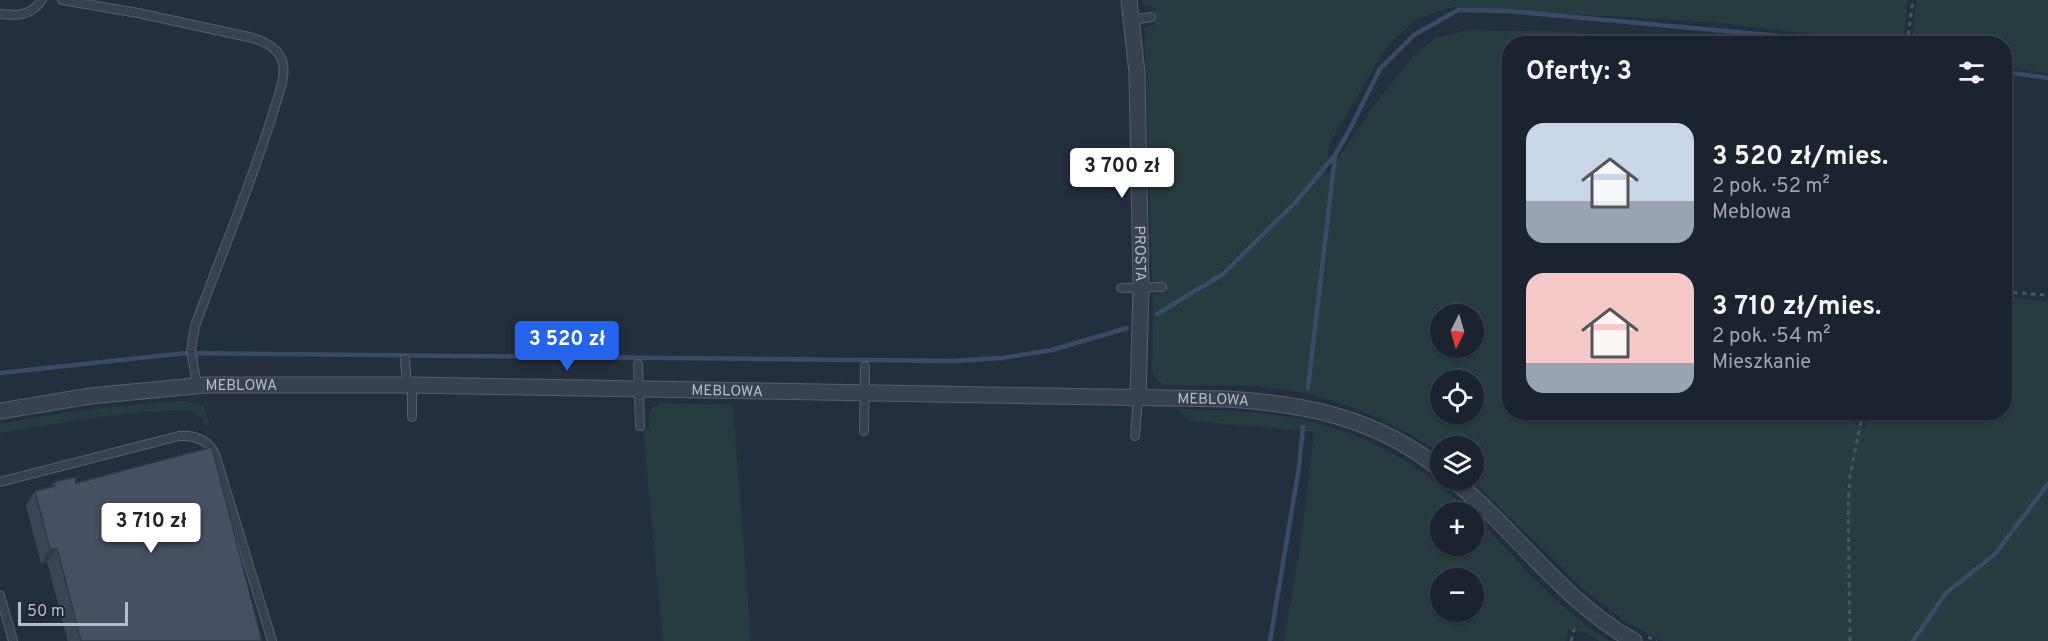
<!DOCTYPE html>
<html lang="pl">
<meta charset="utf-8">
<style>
body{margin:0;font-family:Overpass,sans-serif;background:#282f3a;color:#f1f3f6;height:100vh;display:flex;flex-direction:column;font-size:22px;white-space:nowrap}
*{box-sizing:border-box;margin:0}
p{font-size:20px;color:#a0a4aa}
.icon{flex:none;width:33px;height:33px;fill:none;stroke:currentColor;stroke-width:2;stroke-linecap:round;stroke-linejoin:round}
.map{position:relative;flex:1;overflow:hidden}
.sheet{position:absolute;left:1502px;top:36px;width:510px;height:384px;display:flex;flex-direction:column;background:#1b232e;border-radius:24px;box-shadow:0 2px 4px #0004,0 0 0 2px #39404a}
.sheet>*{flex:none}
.needle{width:39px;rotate:185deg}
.fabs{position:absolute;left:1430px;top:304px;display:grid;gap:12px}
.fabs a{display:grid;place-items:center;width:54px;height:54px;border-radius:50%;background:#1b232e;box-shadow:0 2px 4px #0004,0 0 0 2px #39404a;font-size:30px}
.scale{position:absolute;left:18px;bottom:15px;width:110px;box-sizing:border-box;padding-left:6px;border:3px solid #b4bcc9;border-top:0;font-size:16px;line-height:21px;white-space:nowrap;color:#b4bcc9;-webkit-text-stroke:4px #1d2633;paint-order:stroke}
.price{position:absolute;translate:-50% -51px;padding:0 14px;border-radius:6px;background:#fff;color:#222;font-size:20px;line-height:39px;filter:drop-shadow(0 2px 3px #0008)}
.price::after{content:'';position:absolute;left:50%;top:36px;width:18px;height:14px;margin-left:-9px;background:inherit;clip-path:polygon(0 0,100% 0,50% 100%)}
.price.on{background:#2563eb;color:#fff}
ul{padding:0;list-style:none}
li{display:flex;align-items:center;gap:18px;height:150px;padding:0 24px}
li span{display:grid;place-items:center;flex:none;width:168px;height:120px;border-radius:18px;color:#555}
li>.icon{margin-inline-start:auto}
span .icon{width:72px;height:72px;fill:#fffc;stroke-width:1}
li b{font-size:26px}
h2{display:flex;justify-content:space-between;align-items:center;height:72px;padding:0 24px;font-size:26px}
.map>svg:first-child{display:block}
.green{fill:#263c3f;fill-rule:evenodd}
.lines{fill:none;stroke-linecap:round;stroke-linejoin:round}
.stream{stroke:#394c67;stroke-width:4.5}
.lane-casing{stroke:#565f6c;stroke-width:10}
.street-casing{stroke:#565f6c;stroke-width:17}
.path{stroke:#44595c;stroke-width:3;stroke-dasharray:4.5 4.5;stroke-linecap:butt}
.lane{stroke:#38414e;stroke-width:8}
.street{stroke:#38414e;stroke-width:15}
.wall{fill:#3b4654}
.shaded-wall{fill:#303945}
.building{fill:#455162;stroke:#303945;stroke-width:1.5}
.labels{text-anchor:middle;stroke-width:6;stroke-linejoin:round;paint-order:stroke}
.street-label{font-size:15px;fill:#b4bcc9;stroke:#1d2633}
</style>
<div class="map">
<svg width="2048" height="641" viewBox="0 0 2048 641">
<rect width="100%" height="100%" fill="#242f3e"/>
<g class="green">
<path d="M1140,0H1908L1903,44L1886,43L1711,22L1453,7L1416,19L1387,46L1329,144L1326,176L1378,100L1413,57L1435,38L1468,30L1548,31L1692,40L1719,43L1509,44V412H1855L1854,424L1865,429L1868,413L2004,412V298L2048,301V641H1662L1623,620L1583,589L1472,480L1473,447H1440V453C1384,415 1319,390 1251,386C1223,385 1195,386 1167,385L1158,382L1152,372L1153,295L1163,292L1164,284L1152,281L1145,28L1154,24L1153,6L1144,5ZM1440,315H1473V348H1440ZM1440,381H1473V414H1440Z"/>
<polygon points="1916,0 2048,0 2048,74 2004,67 2004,44 1912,43"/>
<path d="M188,401L198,406L204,405L209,424L205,426L203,418L188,410L144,412L98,417L0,433V424C62,412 125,404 188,401Z"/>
<path d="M660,403L733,405L751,641H663L643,429H649C650,418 648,408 660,403Z"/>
<path d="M1178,409C1212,411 1248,410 1283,416C1356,427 1419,462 1471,513H1440V546H1473V515C1516,558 1557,609 1610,641H1599L1584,632L1568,630L1566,641H1284L1302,534L1314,432L1190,421ZM1440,579H1473V612H1440Z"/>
</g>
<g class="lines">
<g class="stream">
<polyline points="2004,72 2048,78"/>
<polyline points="1157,314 1223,274 1295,203 1335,155 1349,131 1380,69 1414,35 1458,10 1507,11 1867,44"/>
<polyline points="0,373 186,353 953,361 1002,358 1052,350 1127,328"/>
<polyline points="1308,388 1335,156"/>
<polyline points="1270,641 1299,467 1303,427"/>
<polyline points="1913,641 1946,593 1995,554 2048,484"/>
</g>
<defs>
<g id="lane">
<path d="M62,0L138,13L253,38C266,42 280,49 283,64C286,79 277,98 273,113C251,185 221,255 195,326L191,350L197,386"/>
<path d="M0,14C18,16 30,16 42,0"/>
<polyline points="1132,20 1151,17"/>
<polyline points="1121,288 1162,287"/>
<polyline points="405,359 407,385"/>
<polyline points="638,364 640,426"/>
<polyline points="412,417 412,385"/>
<polyline points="864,431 865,366"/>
<polyline points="1135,436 1138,397"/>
<path d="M0,482L179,436C195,435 208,440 215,454L272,641"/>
<polyline points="0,595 13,641"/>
</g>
<g id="street">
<path id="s1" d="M1129,0L1137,73L1141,288L1138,397"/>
<path id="s2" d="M0,411L90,396L206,385H407L1227,399C1307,404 1376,418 1440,469"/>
<path d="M1453,480C1517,531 1562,601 1634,641"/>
</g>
</defs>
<use href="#lane" class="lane-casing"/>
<use href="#street" class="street-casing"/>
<g class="path">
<polyline points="1907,44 1913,0"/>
<polyline points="2004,292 2048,295"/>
<polyline points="1648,637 1657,641"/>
<polyline points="1571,641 1574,629"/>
<polyline points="1850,641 1848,506 1850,476 1863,412"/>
</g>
<use href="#lane" class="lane"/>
<use href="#street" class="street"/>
</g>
<polygon class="wall" points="54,482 76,483 262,641 68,641 47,562 41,564 26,505 35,491 50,488"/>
<polygon class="shaded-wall" points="57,548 47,562 41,564 50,550"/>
<polygon class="building" points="212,447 262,641 81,641 57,548 50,550 35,491 55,486 54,482 75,477 76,483"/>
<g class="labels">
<g class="street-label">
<text dy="5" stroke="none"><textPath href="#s1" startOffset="254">PROSTA</textPath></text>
<text dy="5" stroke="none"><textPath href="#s2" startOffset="243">MEBLOWA</textPath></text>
<text dy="5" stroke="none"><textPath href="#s2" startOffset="729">MEBLOWA</textPath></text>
<text dy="5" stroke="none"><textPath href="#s2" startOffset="1215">MEBLOWA</textPath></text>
</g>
</g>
</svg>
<div class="fabs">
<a><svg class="needle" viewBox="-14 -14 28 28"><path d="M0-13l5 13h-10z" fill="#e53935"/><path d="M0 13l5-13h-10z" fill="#a0a4aa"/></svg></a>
<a><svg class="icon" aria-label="locate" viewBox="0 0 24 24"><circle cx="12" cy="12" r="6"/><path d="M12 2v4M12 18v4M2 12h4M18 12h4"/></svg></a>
<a><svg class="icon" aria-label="layers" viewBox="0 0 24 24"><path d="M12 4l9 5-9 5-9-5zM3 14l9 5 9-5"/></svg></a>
<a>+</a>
<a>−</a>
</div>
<div class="scale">50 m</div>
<b class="price" style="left:1122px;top:199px">3 700 zł</b>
<b class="price on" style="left:567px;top:372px">3 520 zł</b>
<b class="price" style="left:151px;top:554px">3 710 zł</b>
<section class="sheet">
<h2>Oferty: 3<svg class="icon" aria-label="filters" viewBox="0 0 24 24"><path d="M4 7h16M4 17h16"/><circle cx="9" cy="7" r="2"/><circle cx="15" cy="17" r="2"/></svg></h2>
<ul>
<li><span style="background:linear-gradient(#c9d6e8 65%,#9aa5b1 0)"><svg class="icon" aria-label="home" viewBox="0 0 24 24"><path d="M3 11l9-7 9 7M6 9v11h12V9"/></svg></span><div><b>3 520 zł/mies.</b><p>2 pok. · 52 m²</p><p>Meblowa</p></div></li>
<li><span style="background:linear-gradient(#f6c9c9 75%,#9aa5b1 0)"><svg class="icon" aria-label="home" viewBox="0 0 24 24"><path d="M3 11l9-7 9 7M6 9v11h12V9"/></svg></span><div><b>3 710 zł/mies.</b><p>2 pok. · 54 m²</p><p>Mieszkanie</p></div></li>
</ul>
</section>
</div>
